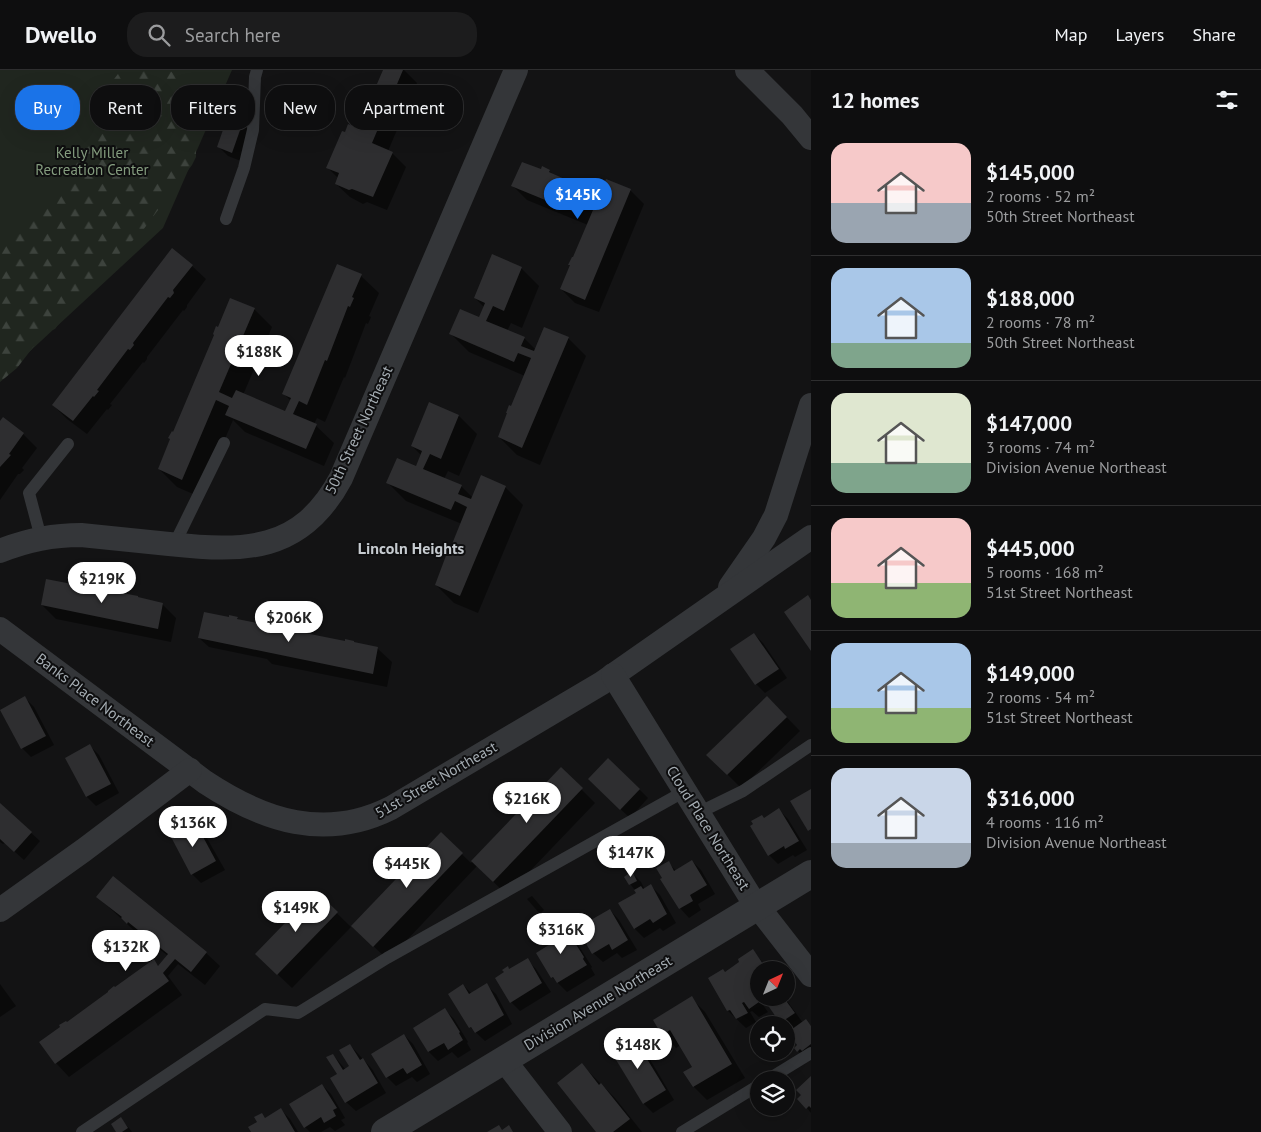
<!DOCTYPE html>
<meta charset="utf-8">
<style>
body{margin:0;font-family:"PT Sans",sans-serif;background:#1c1c1d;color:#f1f3f6;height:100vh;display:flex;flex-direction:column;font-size:19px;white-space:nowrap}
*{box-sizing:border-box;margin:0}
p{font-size:16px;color:#9b9c9e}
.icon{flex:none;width:28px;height:28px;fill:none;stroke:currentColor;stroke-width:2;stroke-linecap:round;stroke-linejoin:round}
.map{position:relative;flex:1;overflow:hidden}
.sheet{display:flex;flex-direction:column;background:#0e0e0f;width:450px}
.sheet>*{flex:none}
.hud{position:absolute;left:15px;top:15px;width:475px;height:45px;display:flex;gap:10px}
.needle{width:32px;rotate:43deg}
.buttons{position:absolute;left:750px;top:891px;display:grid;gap:10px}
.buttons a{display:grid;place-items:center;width:45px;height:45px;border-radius:50%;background:#0e0e0f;box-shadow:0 5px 20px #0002,0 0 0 1px #2e2e2f;font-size:25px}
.price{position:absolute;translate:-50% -42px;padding:0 11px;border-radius:18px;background:#fff;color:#222;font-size:16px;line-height:32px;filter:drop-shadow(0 1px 2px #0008)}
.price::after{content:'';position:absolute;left:50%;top:30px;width:15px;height:11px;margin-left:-8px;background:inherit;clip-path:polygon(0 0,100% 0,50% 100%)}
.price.current{background:#1a73e8;color:#fff}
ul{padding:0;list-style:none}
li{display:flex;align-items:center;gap:15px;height:125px;padding:0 20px}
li+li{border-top:1px solid #2e2e2f}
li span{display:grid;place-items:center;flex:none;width:140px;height:100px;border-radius:15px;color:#555}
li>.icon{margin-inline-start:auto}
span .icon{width:60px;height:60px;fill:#fffc;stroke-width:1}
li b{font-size:21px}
h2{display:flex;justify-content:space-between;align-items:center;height:60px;padding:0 20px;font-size:21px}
.tag{padding:0 18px;border-radius:20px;background:#0e0e0f;box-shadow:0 5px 20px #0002,0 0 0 1px #2e2e2f;font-size:18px;line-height:45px}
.tag.current{background:#1a73e8;color:#fff}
header{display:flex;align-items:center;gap:30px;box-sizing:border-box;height:70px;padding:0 25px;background:#0e0e0f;border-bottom:1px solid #2e2e2f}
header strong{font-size:24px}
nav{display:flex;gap:28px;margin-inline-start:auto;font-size:18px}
.search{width:350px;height:45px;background:#1c1c1d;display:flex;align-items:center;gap:12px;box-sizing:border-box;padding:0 18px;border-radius:20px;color:#9b9c9e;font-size:19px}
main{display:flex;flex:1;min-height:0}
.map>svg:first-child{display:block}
.green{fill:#20261f}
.forest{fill:url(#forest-firs)}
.shadow{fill:#0007}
.building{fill:#2e2e30}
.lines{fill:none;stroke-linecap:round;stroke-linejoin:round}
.service{stroke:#343639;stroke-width:12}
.minor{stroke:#343639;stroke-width:24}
.tertiary{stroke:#343639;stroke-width:28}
.labels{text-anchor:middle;stroke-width:4;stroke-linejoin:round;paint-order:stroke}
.park-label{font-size:15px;fill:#849c7e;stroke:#0e0e0f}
.street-label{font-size:15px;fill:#a5adb3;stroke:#0e0e0f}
.neighbourhood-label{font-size:16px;font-weight:bold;fill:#c6cbd0;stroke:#0e0e0f}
</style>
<header>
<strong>Dwello</strong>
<div class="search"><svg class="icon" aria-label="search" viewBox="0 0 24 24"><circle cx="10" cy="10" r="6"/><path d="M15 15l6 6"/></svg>Search here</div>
<nav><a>Map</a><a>Layers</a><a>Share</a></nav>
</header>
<main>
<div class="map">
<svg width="811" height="1062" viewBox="0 0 811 1062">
<defs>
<pattern id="forest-firs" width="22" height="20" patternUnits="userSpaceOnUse" patternTransform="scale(1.25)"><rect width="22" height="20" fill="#20261f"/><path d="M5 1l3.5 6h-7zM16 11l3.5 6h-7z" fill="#3d433d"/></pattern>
</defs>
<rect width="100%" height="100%" fill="#131314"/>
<polygon class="green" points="0,0 232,0 163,158 0,309"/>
<path class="forest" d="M121,0H170L180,11L188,35L196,79V87L192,95L143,160L82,222L55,259L44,263L17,298L0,312V171L5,169L14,157L57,120L67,109L91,71L109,58C110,52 106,46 105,39C100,24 113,11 121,0Z"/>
<g class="shadow">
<polygon points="384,0 404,0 417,13 388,81 392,83 406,97 387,140 367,132 363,134 350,127 336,114 338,108 328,98 359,60"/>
<polygon points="244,47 253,56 241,91 228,86 219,77"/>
<polygon points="541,101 549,101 555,106 586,120 598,131 630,120 644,134 599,242 575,233 561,219 588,155 527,130 513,116"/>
<polygon points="172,180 192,196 206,209 187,235 187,237 184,241 183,240 147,287 147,289 144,293 143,292 110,334 112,335 108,340 107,339 87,364 67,349 53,335"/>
<polygon points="521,198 539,216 522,258 511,253 507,261 524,268 536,280 568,268 586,286 540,395 517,385 499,367 525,306 469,282 451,264 479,249 484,237 475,228"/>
<polygon points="361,206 379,223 369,246 371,247 368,254 366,253 345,308 344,307 325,352 317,348 314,354 334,373 324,396 245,362 233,350 200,427 177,417 159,399 174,363 254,239 272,257 243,325 286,342 291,331 284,324"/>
<polygon points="430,334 459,346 477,364 459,406 448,401 444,409 461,416 473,428 505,417 523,435 478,543 454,533 436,515 462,454 406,431 388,413 416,397 421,385 412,376"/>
<polygon points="0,353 23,364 37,378 22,398 24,400 20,404 18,404 0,430"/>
<polygon points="82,517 162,534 176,548 171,572 56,549 42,535"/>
<polygon points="230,548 237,548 240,551 288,560 295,560 297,562 346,572 346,571 378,579 392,592 387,617 272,594 267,589 209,577 199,568"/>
<polygon points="754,564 763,573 787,608 765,623 756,614"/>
<polygon points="767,627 800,661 741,718 708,685"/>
<polygon points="25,628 34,637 54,675 31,687 22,678"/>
<polygon points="90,676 99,685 119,723 96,736 87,727 66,688"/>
<polygon points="561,699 595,733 507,825 477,796 388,890 367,870 441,764 471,793"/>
<polygon points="599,719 639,719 648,728 630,748"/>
<polygon points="0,735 40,771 24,790 5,773 3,774 0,772"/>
<polygon points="779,740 788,749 807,780 795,787 793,785 778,794 769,785 755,755"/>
<polygon points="195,753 204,763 225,800 201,813 192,804"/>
<polygon points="692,791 701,800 715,824 698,834 701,840 689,848 680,838 661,809 663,808 668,792 676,801"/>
<polygon points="632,803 641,812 645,820 651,816 660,825 676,853 663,861 660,858 644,868 635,859 637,823 625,807"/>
<polygon points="316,823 351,857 292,918 271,898"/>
<polygon points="532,826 544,840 540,844 527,829"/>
<polygon points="98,827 206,883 220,896 205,915 178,894 168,906 182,925 69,1007 56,993 67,954 153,891 159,897 168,886 142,865 141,867"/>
<polygon points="610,840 619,850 637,880 622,888 617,883 603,892 593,883"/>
<polygon points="563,855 572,865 592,897 591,898 595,905 567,922 552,907 554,874"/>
<polygon points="753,881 769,900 759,900 759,928 785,928 803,953 806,951 811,956 811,989 807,990 798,981 799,975 791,962 786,955 781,952 767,932 763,935 768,942 759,947 752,941 750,942 756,952 746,958 728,941 709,908 725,903 741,892"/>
<polygon points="527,890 536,899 551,922 520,941 511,932 510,900"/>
<polygon points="0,914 16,936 0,947"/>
<polygon points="463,915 472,924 486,915 496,924 512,954 485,971 470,957"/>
<polygon points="691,928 705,942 745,1008 707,1030 694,1017 694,997 681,975 676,978 663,964"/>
<polygon points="445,940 454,949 468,972 467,973 471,980 458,988 452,982 438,991 429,982"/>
<polygon points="404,965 413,974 430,1004 417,1012 412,1007 396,1016 387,1007 373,984"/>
<polygon points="633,967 642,976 674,1030 653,1043 644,1034"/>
<polygon points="350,975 372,999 386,1023 356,1041 346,1032 333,985 346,1000 351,997"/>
<polygon points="582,995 615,1028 642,1062 598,1062"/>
<polygon points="811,1009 811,1043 807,1038 803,1026"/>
<polygon points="322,1015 331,1024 345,1048 341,1050 345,1055 335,1061 330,1057 321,1062 310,1062 305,1057 291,1034"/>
<polygon points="281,1040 290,1049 298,1062 253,1062 261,1044 266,1049"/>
<polygon points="120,1049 129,1058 132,1062 118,1062"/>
</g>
<g class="building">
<polygon points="383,0 403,0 372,73 393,82 373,127 352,119 349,120 335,114 339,103 326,98 342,61 345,62 348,54 358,58"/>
<polygon points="230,40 245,46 232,83 217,77"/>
<polygon points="522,92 541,99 542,96 550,100 549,102 587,119 583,127 596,133 606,109 631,119 585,230 560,219 570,195 568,195 572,187 573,187 593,140 580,135 577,143 511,116"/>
<polygon points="172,178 193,195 173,220 174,223 170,228 168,227 133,273 134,275 130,280 128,279 97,320 99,321 94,327 93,326 73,351 52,335"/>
<polygon points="492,184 522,197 504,241 493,236 486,251 525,267 521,276 534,281 544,257 569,267 522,378 498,367 507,343 506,343 509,335 511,336 531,288 518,283 514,292 449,264 460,239 479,247 485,233 474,228"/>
<polygon points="337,194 362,204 352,227 354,228 350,237 348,236 327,291 325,290 307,335 299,331 293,344 317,354 306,379 225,345 229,336 216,330 182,410 158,399 170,369 168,368 172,361 173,362 214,265 213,264 216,256 218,257 230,228 255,238 219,322 232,328 236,320 285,341 291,328 282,324"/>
<polygon points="429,332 459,345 441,389 430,384 423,399 462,415 458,424 471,429 481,405 506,416 460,526 435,515 447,483 448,484 467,437 455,431 451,440 386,413 397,388 416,396 422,381 411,376"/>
<polygon points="3,347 24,363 9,384 11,385 0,397 0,351"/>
<polygon points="46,509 72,514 72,512 80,514 80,515 138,526 138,527 163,533 158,559 41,535"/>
<polygon points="808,525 811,530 811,581 784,542"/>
<polygon points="204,542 229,547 229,545 238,547 237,549 287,559 288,557 295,559 295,561 345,571 345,569 354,571 354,572 378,577 373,604 198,568"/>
<polygon points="754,563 779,599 755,615 730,579"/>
<polygon points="25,626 46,666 21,679 0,640"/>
<polygon points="767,626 787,647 727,705 706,685"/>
<polygon points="90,674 111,714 86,727 65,688"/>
<polygon points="608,688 640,719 620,740 588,709"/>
<polygon points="561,697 583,718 493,812 471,791"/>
<polygon points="811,719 811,759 808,761 790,731"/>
<polygon points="0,733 32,762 14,782 0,769"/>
<polygon points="779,738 799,771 785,779 784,776 768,786 750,756 753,754 751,751 762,745 764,748"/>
<polygon points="195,752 216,791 191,805 170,765"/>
<polygon points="441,762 463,783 373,877 351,856"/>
<polygon points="692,790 707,815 690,825 693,831 679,839 660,809 662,808 656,798 669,791 674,801"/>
<polygon points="632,801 637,811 629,815 624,807"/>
<polygon points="113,806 207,882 191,902 175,889 163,903 169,911 55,994 39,972 60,957 59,955 66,951 67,952 108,922 108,921 114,916 115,917 154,889 158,896 168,884 128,852 127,854 121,848 122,847 96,827"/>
<polygon points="651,814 667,844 653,853 650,849 634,859 618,833 636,823 634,820 641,816 643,819"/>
<polygon points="316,821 338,842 277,905 255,884"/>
<polygon points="610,839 628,870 612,880 609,874 592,884 577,858"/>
<polygon points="563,854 584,887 583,889 587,895 557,913 553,907 551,908 536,883 552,873 547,864"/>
<polygon points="753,879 767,900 759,900 759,923 755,925 759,932 749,939 744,932 742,933 748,943 736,949 730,940 727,941 708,908 723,899 725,902 739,892 738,889"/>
<polygon points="528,888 542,913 510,933 495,908 504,902 502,900 508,896 509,899"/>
<polygon points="487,913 504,945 475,963 471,957 469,958 448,924 463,914 469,924"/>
<polygon points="692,926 732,994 693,1017 683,1002 692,997 670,960 662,965 653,950"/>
<polygon points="770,928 784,928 795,943 780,953 765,931"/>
<polygon points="445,938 460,962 459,963 463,970 448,980 444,973 428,982 413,958"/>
<polygon points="806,949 811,956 811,974 802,981 800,979 797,982 794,978 797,975 788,962"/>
<polygon points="404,964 422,995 407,1004 403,998 386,1008 371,984"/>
<polygon points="633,966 666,1020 643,1034 610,980"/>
<polygon points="350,974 360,990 363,988 378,1013 345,1033 330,1008 337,1004 326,987 333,984 343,1000 349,996 339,980"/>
<polygon points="582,993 599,1015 601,1013 630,1049 613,1062 596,1062 557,1013"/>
<polygon points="811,1006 811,1038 809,1036 806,1039 797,1029 801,1025 796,1020"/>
<polygon points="322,1014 337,1038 333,1040 336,1046 324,1053 321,1047 304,1058 289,1034"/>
<polygon points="281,1038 295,1062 251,1062 248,1057 257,1052 254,1047 262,1043 265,1048"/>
<polygon points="121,1047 128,1058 122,1062 116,1062 111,1054"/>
<polygon points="499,1055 502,1060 509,1055 513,1062 487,1062"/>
</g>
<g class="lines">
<g class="service">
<polyline points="226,149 244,98 253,60 255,7 257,0"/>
<polyline points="41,468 29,423 68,374"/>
<polyline points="174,475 224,373"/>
<polyline points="698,743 743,721 811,675"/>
<polyline points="767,1010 811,983"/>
<polyline points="82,1062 265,939 298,943 387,888 685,721"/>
<polyline points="682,1062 759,1015"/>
</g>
<g class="minor">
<polyline points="747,0 792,45 811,68"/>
<path d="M0,481C27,470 53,465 81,465C111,468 140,471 169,474C244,482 301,483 341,408L516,0"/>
<polyline points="730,517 764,468 776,445 811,335"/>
<path d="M0,559L205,712C264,751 325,771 391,738L602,613L811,467"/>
<polyline points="613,605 751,828 811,905"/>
<polyline points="0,840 84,780 190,700"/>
<polyline points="504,990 560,1062"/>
</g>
<polyline class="tertiary" points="385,1062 811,804"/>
</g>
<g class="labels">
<g class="park-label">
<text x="92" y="88">Kelly Miller<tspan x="92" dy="17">Recreation Center</tspan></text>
</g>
<g class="street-label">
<text transform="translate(359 360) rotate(-65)" y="5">50th Street Northeast</text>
<text transform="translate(95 630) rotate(37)" y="5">Banks Place Northeast</text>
<text transform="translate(436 710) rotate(-30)" y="5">51st Street Northeast</text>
<text transform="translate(708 758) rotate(58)" y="5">Cloud Place Northeast</text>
<text transform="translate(598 933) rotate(-31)" y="5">Division Avenue Northeast</text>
</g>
<g class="neighbourhood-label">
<text x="411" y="484">Lincoln Heights</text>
</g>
</g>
</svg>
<div class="buttons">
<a><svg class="needle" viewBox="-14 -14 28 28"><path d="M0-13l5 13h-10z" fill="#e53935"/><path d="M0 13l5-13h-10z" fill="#9b9c9e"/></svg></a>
<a><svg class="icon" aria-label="locate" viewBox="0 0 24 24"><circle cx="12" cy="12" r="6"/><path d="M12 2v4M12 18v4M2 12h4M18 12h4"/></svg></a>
<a><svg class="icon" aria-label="layers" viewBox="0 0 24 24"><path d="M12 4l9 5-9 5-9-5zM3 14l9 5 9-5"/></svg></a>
</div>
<b class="price current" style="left:578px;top:150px">$145K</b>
<b class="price" style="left:259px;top:307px">$188K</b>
<b class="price" style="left:102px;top:534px">$219K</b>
<b class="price" style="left:289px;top:573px">$206K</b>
<b class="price" style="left:527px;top:754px">$216K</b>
<b class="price" style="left:193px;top:778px">$136K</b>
<b class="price" style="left:631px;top:808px">$147K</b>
<b class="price" style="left:407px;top:819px">$445K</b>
<b class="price" style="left:296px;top:863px">$149K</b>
<b class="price" style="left:561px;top:885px">$316K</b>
<b class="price" style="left:126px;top:902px">$132K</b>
<b class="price" style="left:638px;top:1000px">$148K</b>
<div class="hud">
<a class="tag current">Buy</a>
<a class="tag">Rent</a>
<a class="tag">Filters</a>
<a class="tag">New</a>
<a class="tag">Apartment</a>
</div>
</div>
<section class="sheet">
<h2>12 homes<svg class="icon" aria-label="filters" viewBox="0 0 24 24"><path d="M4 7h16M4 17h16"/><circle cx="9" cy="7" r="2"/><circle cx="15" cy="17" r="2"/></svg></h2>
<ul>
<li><span style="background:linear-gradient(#f6c9c9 60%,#9aa5b1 0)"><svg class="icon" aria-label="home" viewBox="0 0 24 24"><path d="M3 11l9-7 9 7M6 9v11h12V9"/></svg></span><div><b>$145,000</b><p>2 rooms · 52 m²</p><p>50th Street Northeast</p></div></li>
<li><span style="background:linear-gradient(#a9c7e8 75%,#7fa58c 0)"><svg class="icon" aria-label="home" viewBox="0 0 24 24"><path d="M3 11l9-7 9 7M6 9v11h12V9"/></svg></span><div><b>$188,000</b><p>2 rooms · 78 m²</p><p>50th Street Northeast</p></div></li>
<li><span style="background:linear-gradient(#dfe7d0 70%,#7fa58c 0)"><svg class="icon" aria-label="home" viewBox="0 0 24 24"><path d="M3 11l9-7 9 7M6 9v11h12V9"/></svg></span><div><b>$147,000</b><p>3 rooms · 74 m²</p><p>Division Avenue Northeast</p></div></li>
<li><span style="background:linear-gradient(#f6c9c9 65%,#8fb573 0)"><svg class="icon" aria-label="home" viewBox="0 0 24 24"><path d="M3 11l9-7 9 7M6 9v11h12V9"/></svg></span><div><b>$445,000</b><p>5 rooms · 168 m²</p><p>51st Street Northeast</p></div></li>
<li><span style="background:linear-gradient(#a9c7e8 65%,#8fb573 0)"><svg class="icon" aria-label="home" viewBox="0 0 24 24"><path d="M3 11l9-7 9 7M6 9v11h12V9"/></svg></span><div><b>$149,000</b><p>2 rooms · 54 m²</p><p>51st Street Northeast</p></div></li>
<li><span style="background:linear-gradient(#c9d6e8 75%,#9aa5b1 0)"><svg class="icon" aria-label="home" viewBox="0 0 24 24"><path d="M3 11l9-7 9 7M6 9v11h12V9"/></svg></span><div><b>$316,000</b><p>4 rooms · 116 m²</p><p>Division Avenue Northeast</p></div></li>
</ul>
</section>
</main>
